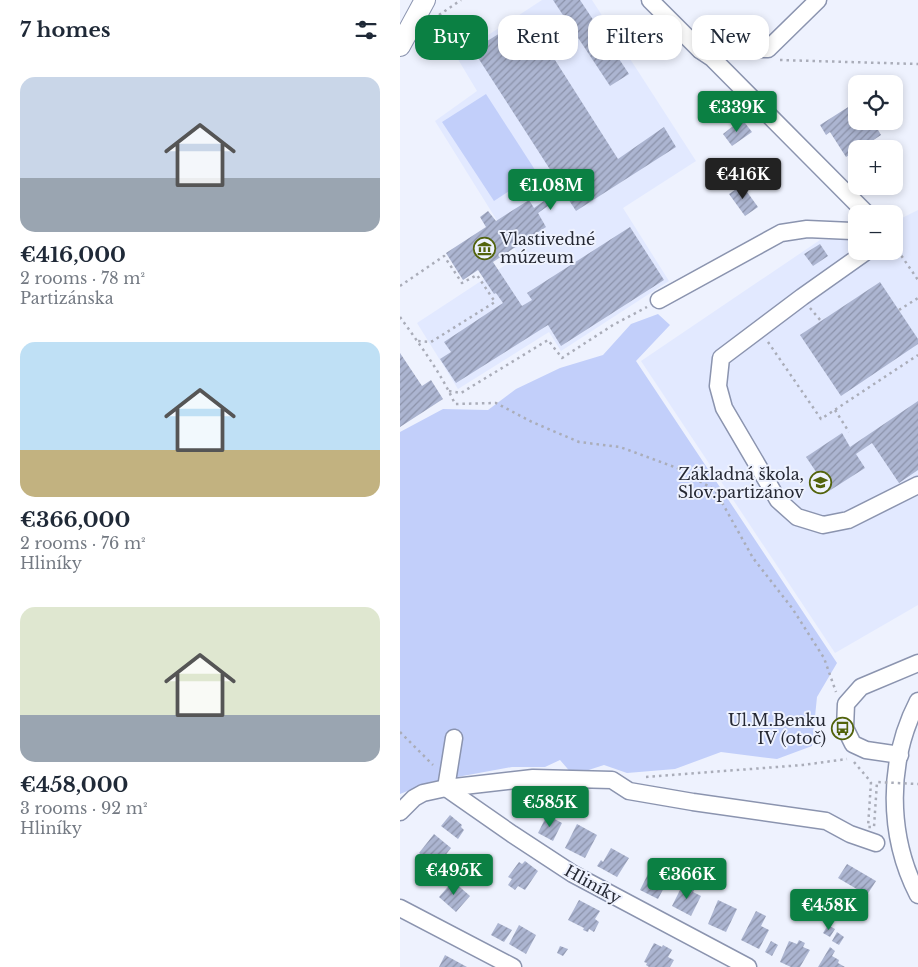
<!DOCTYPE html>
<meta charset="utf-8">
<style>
body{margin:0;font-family:"Libre Baskerville",serif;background:#f6f6f7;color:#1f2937;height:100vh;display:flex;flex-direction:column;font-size:19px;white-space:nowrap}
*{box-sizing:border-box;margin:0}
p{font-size:16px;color:#747a83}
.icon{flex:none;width:28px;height:28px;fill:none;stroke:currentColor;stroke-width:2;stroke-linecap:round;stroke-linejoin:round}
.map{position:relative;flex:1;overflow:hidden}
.details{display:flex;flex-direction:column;background:#fff;width:400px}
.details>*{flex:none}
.hud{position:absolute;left:15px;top:15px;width:428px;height:45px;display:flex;gap:10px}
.fabs{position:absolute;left:448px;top:75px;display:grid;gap:10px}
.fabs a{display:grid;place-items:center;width:55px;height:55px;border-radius:10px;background:#fff;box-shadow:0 2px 8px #0003;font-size:25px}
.price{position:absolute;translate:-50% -42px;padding:0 11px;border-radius:5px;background:#0b8043;color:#fff;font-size:16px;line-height:32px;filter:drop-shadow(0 1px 2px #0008)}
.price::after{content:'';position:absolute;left:50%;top:30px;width:15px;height:11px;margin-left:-8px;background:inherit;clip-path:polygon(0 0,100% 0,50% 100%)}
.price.selected{background:#222;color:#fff}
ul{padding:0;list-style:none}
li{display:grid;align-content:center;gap:10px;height:265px;padding:0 20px}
li span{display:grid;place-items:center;height:155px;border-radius:15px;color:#555}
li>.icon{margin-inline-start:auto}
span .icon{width:90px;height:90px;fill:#fffc;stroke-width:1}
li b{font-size:21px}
h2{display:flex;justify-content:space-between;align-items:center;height:60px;padding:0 20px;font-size:21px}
.pill{padding:0 18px;border-radius:15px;background:#fff;box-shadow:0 2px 8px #0003;font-size:18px;line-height:45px}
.pill.selected{background:#0b8043;color:#fff}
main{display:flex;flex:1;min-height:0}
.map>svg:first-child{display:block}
.built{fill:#e2e9ff}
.grass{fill:#c2cffa}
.building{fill:url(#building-hatch)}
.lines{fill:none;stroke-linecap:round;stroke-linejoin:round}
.minor-casing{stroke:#8b94af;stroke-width:19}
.major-casing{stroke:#8b94af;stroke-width:22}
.path{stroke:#aaadb9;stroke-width:2.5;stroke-dasharray:2.5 4;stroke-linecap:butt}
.minor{stroke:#fff;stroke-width:16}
.major{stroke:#fff;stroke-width:20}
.path-bridge{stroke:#aaadb9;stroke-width:2.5;stroke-dasharray:2.5 4;stroke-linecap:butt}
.labels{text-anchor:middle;stroke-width:4;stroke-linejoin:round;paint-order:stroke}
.poi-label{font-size:16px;fill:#252833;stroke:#eef2fe;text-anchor:end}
.street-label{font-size:16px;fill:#252833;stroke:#eef2fe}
</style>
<main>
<section class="details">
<h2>7 homes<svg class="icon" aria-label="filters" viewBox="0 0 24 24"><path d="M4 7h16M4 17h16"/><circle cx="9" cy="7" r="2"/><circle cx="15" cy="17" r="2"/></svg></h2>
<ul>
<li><span style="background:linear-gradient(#c9d6e8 65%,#9aa5b1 0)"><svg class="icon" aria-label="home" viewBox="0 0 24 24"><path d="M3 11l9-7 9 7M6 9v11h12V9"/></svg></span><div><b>€416,000</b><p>2 rooms · 78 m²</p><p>Partizánska</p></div></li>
<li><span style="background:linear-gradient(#bfe0f5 70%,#c2b280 0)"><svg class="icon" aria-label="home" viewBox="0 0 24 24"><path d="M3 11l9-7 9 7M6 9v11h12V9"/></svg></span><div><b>€366,000</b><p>2 rooms · 76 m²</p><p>Hliníky</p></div></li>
<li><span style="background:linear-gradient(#dfe7d0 70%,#9aa5b1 0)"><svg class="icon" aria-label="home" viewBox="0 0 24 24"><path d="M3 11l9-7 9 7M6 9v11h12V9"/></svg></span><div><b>€458,000</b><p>3 rooms · 92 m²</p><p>Hliníky</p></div></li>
</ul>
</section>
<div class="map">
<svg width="518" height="967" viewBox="0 0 518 967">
<defs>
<pattern id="building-hatch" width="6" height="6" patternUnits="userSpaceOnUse" patternTransform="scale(1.25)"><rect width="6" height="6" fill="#acb5d1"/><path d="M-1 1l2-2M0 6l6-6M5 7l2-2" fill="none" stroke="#8c93aa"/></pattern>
</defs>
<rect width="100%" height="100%" fill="#eef2fe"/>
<g class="built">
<polygon points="142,0 192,0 296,161 223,208 269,281 161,351 149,332 58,389 17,323 119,256 35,121 77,91 56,56"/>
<polygon points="518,210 518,605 435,653 241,361 420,240 452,239 456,238 456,251 494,251 494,222"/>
</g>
<g class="grass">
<polygon points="86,94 137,173 94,201 42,122"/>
<polygon points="258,314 270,325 236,361 437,663 417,697 412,746 377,759 321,752 275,769 227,773 204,765 173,775 160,760 145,767 112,767 30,782 0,794 0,432 43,409 88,410 116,389 160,368 203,355 231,324"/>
</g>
<g class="building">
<polygon points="153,0 180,0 229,74 210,86"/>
<polygon points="127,16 218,159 264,127 276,147 176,211 165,194 138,213 146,227 93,262 122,306 132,300 127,293 230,227 264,280 161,346 148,325 56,383 40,359 51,352 44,342 103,303 96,293 94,294 78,270 63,280 46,253 86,227 80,217 88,211 96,221 129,200 134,208 162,188 73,50"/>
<polygon points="456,102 456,121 473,121 481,135 460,149 456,149 456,151 446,157 430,132 426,135 420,125"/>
<polygon points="342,119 352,132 332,146 323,134"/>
<polygon points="342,185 358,207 345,216 329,194"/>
<polygon points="420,244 428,256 413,266 404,254"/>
<polygon points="480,282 518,339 518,344 441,396 400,335"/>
<polygon points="0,353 22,386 31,380 43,399 0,427"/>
<polygon points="518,401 518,470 499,483 472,443 456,454 465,468 429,491 406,457 442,433 450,447"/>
<polygon points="132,790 142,795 133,809 123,804"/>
<polygon points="50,815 62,825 61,827 64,830 58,839 41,826"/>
<polygon points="147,815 162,823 153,841 138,833"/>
<polygon points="177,824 197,835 185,858 165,848"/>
<polygon points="34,834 51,848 36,867 19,853"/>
<polygon points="211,848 229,858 217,877 197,866 201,860 203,862"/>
<polygon points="125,861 138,871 125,890 118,886 115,890 108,885 112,879 108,877 119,862 122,864"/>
<polygon points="447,864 476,881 467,895 438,878"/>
<polygon points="285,865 290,868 286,875 281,873"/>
<polygon points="271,868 279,871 272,884 267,882 258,899 240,890 249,872 265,880"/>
<polygon points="53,881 70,896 56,912 39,897"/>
<polygon points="290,883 296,887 293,892 301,896 291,916 272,906 282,886 287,889"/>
<polygon points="179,900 200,911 195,919 199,922 194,932 189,929 188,932 183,930 184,928 168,920"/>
<polygon points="318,900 337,909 326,932 308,924"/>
<polygon points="356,911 366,916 361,926 369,930 359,949 341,940"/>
<polygon points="98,923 112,930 104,942 91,935"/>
<polygon points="119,925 136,935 126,954 109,944"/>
<polygon points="428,925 435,929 430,937 423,933"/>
<polygon points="437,932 444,937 439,945 432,941"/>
<polygon points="399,940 405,943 403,947 410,950 400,967 391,967 380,962 389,941 397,944"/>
<polygon points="371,941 378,945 372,956 365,952"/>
<polygon points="254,943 262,947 263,945 272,950 268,957 274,960 270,967 249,967 246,965 247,963 244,962"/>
<polygon points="160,946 168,949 163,956 157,953"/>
<polygon points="430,947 435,951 432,956 439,960 438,963 445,967 418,967"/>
<polygon points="45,955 67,967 39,967"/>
</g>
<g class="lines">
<defs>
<g id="minor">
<polyline points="250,0 300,50 312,58 467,214"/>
<polyline points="300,50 368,49 418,0"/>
<polyline points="467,251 402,297 321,358 318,386 324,408 378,500 397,517 423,525 448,520 518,485"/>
<polyline points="259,300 381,233 407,229 452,231 456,230"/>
<path d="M518,701C487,761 487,835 518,895"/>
<polyline points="54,738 46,788 112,834 173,874 348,967"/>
<polyline points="500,755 466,750 453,744 445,728 446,704 461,687 518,663"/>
<polyline points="0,812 14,798 23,793 46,788 133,778 212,780 229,791 293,802 426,821 450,834 476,843"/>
<polyline points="0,908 113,967"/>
</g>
<polyline id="major" points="0,46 25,0"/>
</defs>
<use href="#minor" class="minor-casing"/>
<use href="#major" class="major-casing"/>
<g class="path">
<polyline points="39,15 61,0"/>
<polyline points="380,60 518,64"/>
<polyline points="494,245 518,280"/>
<polyline points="0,286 44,256 62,283 77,275 95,302 31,342 17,341"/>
<polyline points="410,308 421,321"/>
<polyline points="499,310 518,298"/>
<path d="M0,317C20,345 41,373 55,404L96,403L132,422L179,442L220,447L277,468L315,490L353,558L392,608L424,658L436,692"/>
<polyline points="368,342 421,419 518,355"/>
<polyline points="49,391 61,393 148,340 162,358 213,325 247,307"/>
<polyline points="435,410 449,432"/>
<polyline points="0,732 33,765"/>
<polyline points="454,762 471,782"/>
<polyline points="246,777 403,765 447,759"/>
</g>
<use href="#minor" class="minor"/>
<use href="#major" class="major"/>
<polyline class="path-bridge" points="471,782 468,827 474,827 477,782 518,784"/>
</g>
<defs>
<symbol id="museum-ring" viewBox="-11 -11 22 22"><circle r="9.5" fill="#eef2fe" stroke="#52630c" stroke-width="1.5"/><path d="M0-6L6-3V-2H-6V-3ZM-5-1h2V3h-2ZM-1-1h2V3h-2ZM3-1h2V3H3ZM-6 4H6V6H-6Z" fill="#52630c"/></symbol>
<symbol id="school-ring" viewBox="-11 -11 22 22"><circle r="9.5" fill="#eef2fe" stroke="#52630c" stroke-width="1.5"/><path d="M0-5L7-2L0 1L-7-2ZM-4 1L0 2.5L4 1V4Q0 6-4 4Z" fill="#52630c"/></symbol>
<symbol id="bus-ring" viewBox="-11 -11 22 22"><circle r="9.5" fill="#eef2fe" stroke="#52630c" stroke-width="1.5"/><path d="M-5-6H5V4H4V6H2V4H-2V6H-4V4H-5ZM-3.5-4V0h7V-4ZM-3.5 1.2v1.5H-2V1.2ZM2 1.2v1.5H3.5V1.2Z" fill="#52630c"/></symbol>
</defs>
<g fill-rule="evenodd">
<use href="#museum-ring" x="72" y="236" width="25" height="25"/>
<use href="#school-ring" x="408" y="470" width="25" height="25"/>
<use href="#bus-ring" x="430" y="716" width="25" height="25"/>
</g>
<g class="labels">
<g class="poi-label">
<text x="100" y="245" text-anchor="start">Vlastivedné<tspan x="100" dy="18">múzeum</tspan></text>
<text x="404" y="480">Základná škola,<tspan x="404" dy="18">Slov.partizánov</tspan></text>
<text x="426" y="726">Ul.M.Benku<tspan x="426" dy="18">IV (otoč)</tspan></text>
</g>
<g class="street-label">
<text transform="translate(193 884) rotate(29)" y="6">Hliníky</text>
</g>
</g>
</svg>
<div class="fabs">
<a><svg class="icon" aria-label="locate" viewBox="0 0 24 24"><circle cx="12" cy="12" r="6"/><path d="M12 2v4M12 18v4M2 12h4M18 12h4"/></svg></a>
<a>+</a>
<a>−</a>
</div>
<b class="price" style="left:337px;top:133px">€339K</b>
<b class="price selected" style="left:343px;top:200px">€416K</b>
<b class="price" style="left:151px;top:211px">€1.08M</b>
<b class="price" style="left:150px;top:828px">€585K</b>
<b class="price" style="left:54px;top:896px">€495K</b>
<b class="price" style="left:287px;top:900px">€366K</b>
<b class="price" style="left:429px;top:931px">€458K</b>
<div class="hud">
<a class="pill selected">Buy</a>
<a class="pill">Rent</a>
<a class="pill">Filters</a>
<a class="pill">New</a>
</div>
</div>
</main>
